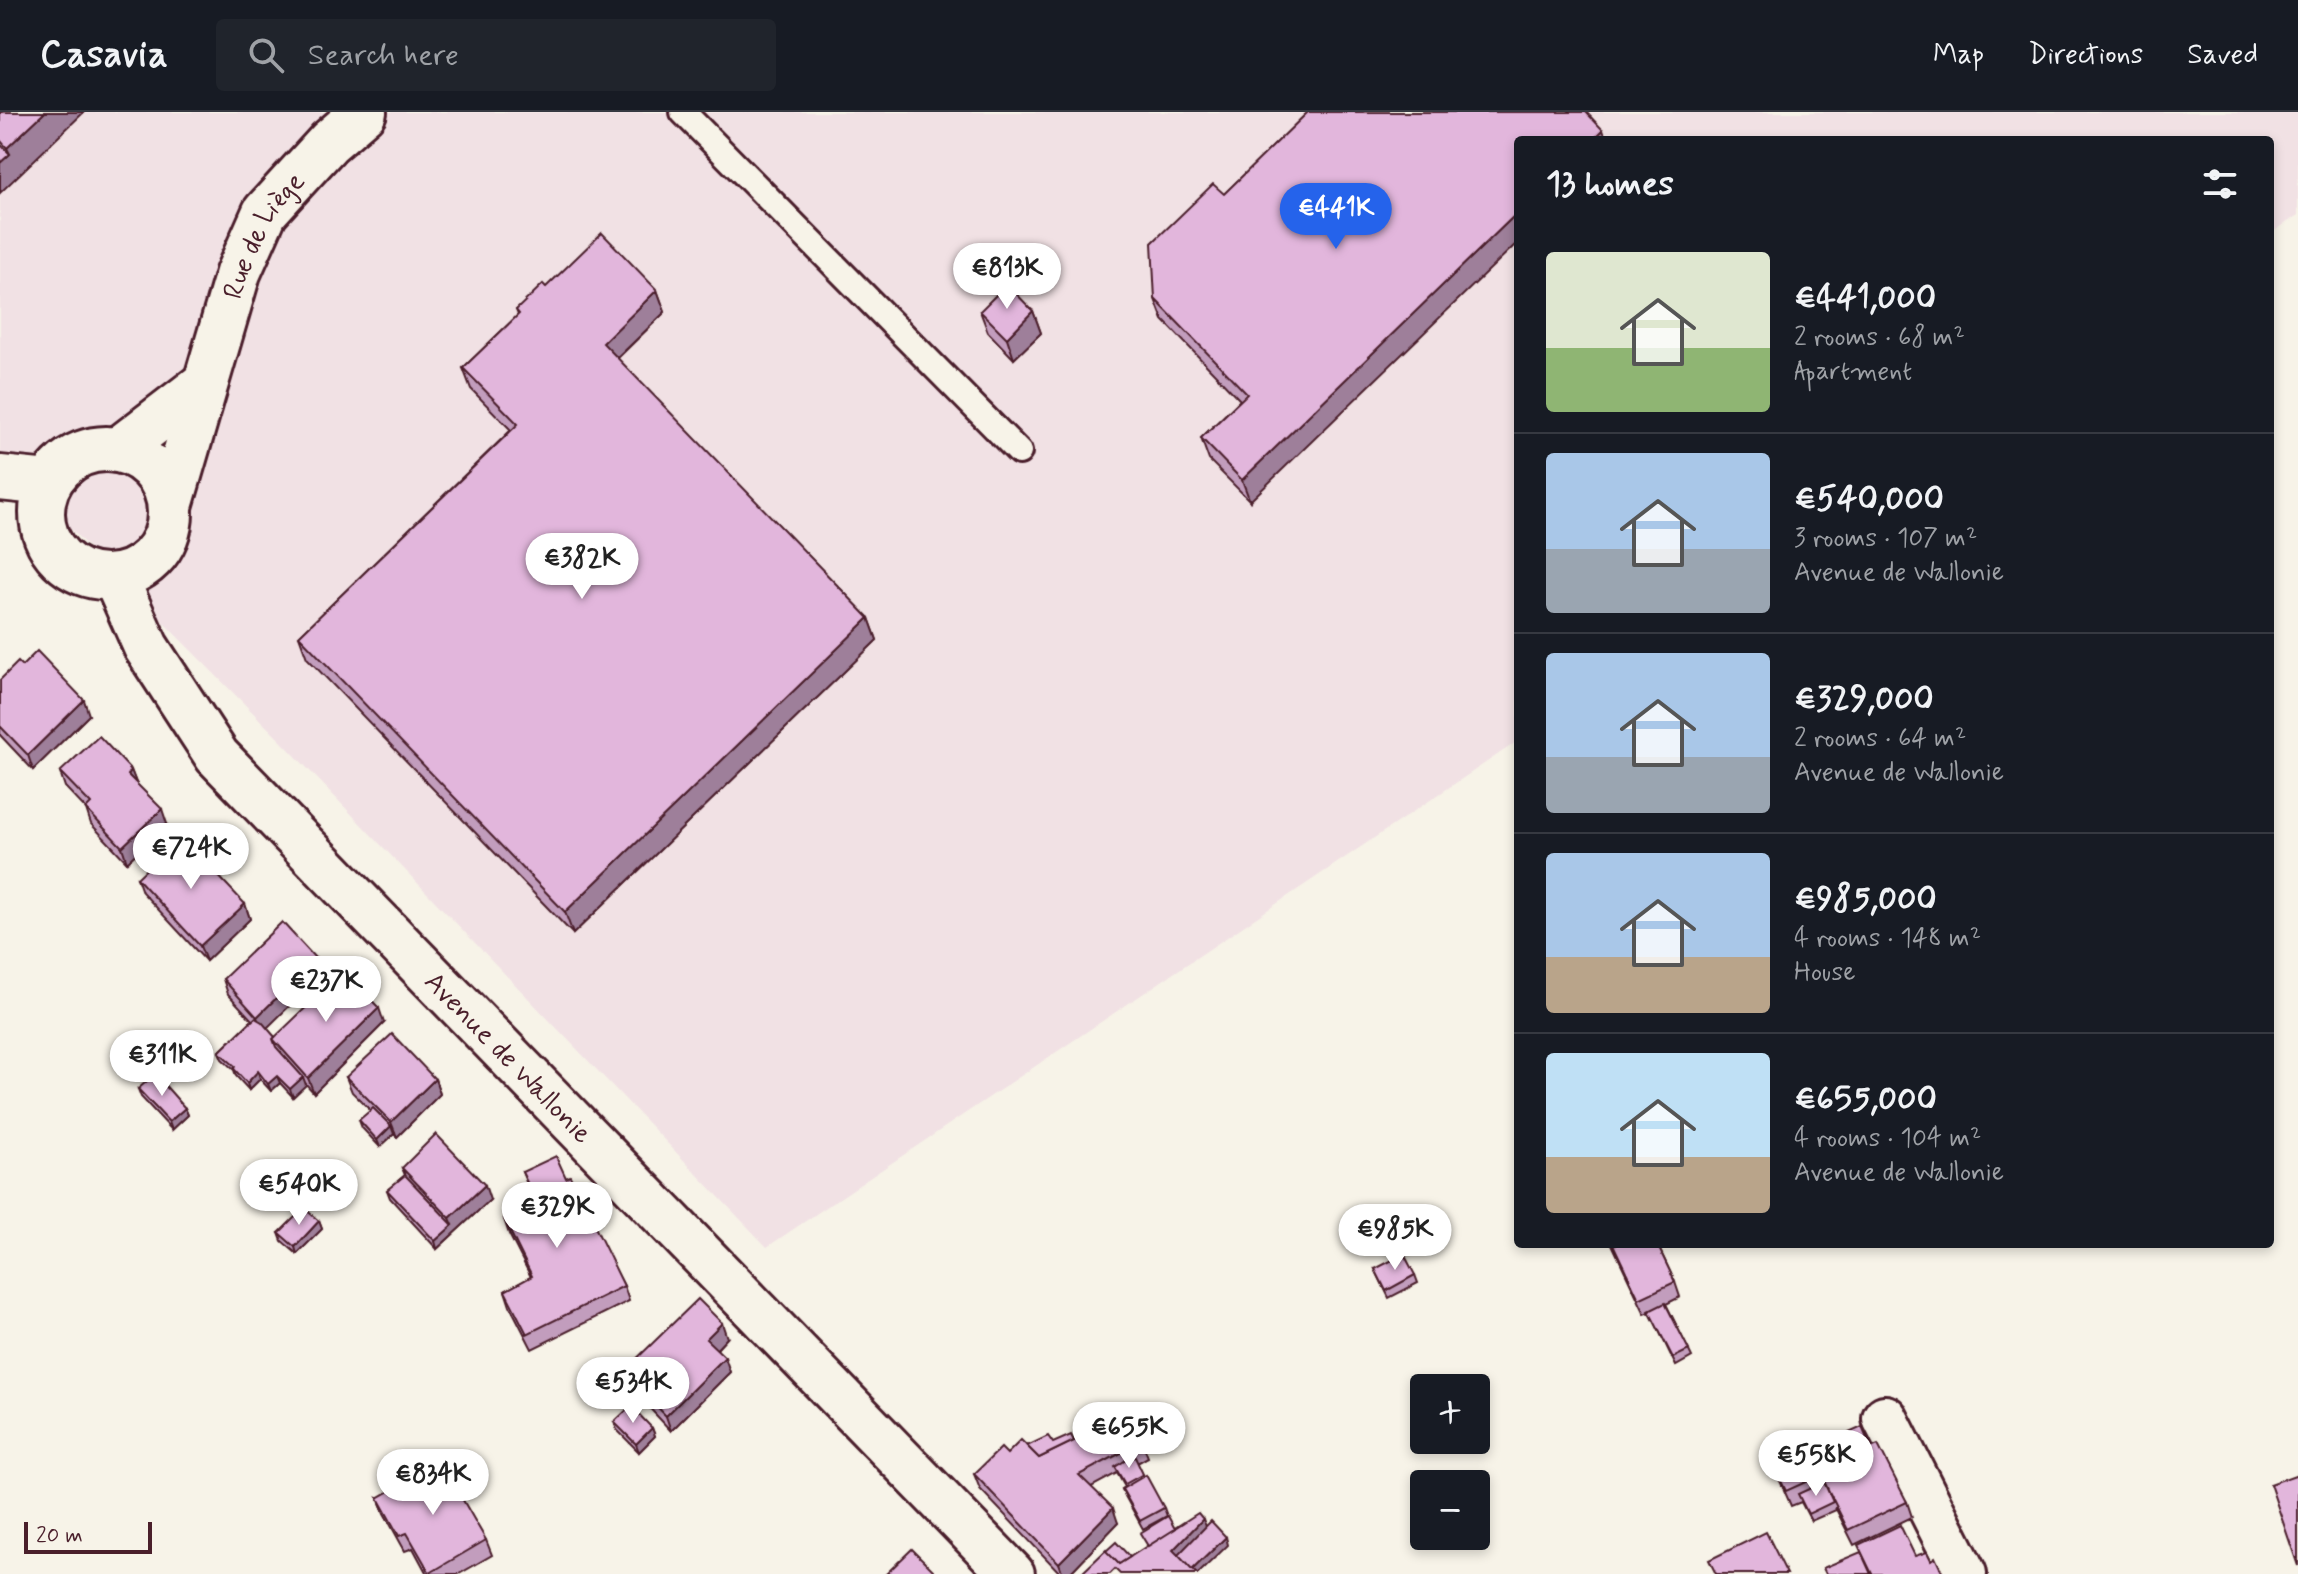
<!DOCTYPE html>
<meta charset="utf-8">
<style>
body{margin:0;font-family:Mynerve,sans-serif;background:#20242c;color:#f1f3f6;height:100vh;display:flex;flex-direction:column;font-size:30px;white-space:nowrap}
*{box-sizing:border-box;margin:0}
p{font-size:26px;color:#9ea1a6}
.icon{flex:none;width:44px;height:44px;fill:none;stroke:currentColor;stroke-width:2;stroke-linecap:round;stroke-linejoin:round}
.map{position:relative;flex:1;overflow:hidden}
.side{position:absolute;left:1514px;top:24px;width:760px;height:1112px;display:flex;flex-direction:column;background:#171b24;border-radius:8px;box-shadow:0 4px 12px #0003}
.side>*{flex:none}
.buttons{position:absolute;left:1410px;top:1262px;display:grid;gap:16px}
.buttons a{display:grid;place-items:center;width:80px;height:80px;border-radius:8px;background:#171b24;box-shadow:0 4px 12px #0003;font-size:40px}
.scale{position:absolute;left:24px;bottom:20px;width:128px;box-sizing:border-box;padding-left:8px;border:4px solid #4a1f2b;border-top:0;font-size:22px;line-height:28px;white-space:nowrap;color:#4a1f2b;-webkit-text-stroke:6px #f7f3e8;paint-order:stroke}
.price{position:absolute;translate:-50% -68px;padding:0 18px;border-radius:28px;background:#fff;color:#222;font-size:26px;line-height:52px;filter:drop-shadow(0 2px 4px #0008)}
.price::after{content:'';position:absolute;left:50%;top:48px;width:24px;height:18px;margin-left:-12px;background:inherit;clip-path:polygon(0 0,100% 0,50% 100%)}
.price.selected{background:#2563eb;color:#fff}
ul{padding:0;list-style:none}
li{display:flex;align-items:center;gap:24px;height:200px;padding:0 32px}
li+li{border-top:2px solid #363941}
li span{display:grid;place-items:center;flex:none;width:224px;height:160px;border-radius:8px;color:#555}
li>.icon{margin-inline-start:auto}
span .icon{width:96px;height:96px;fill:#fffc;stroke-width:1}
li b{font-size:34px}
h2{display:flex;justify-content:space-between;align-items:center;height:96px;padding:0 32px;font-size:34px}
header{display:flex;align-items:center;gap:48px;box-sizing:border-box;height:112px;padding:0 40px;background:#171b24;border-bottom:2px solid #363941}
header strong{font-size:38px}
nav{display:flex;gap:44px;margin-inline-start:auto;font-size:28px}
.search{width:560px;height:72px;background:#20242c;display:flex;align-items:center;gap:20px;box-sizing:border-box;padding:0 28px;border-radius:8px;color:#9ea1a6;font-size:30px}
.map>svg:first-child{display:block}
.built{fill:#f1e1e4}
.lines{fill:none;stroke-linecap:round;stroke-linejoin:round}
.lane-casing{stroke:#4a1f2b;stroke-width:30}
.street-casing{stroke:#4a1f2b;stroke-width:50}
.secondary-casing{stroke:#4a1f2b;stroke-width:50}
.lane{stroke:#f7f3e8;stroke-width:24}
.street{stroke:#f7f3e8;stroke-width:44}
.secondary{stroke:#f7f3e8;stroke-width:44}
.wall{fill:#c29dbd;stroke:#4a1f2b;stroke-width:2}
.shaded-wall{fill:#9e7f9a;stroke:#4a1f2b;stroke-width:2}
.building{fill:#e2b6dc;stroke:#4a1f2b;stroke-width:2}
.labels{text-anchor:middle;stroke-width:6;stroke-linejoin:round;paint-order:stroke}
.street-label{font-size:28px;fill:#4a1f2b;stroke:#f7f3e8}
</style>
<header>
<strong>Casavia</strong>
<div class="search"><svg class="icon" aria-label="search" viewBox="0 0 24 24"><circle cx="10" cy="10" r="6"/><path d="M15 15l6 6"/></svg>Search here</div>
<nav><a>Map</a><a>Directions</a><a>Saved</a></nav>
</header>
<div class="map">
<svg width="2298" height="1462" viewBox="0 0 2298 1462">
<rect width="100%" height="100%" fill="#f7f3e8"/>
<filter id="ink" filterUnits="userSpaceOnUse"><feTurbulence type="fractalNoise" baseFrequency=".0125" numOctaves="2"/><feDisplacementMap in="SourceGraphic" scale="16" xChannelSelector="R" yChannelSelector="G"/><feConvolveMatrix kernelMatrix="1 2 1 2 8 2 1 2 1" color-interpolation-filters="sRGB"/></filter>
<g filter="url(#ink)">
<polygon class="built" points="0,0 2298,0 2298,103 2270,122 2270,28 1518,28 1518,629 767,1135 287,635 0,346"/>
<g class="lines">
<defs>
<polyline id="lane" points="683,0 1019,340"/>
<g id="street">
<polyline points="118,338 204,272"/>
<path id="s1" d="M170,394L238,161L265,100L329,30L364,0"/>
<polyline points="1885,1306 1964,1462"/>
</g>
<g id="secondary">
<circle cx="106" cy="401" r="64"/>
<polyline points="0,366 48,371"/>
<path id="s2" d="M115,465L146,535L217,644L1012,1462"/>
</g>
</defs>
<use href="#lane" class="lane-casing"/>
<use href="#street" class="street-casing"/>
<use href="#secondary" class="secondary-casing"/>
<use href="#lane" class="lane"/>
<use href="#street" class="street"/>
<use href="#secondary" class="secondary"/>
</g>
<g class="wall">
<polygon points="1308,0 1250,389 1209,348 1201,326 1240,288 1163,208 1155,187 1224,82"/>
<polygon points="546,175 657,178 665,200 617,247 869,506 877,528 573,822 307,546 299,524 511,318 471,277 463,256 518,203 516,198"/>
<polygon points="980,199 1033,199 1041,221 1014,247 988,220"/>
<polygon points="22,554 89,603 33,658 0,623 0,568"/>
<polygon points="131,658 136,671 167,712 127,750 91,712 86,697 65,675 60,660"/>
<polygon points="137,766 245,792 250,807 206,849 142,780"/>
<polygon points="316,847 322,862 266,916 275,925 384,911 314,981 306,972 293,985 280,971 271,979 260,967 249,978 236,964 234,958 222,947 219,940 252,908 228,882 223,867"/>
<polygon points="346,965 435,967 440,982 397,1025 394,1022 380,1035 362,1016 359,1008 371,999 352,980"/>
<polygon points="138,977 185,996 188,1003 172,1018 141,985"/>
<polygon points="402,1056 490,1088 437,1137 390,1086 387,1078 405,1063"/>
<polygon points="522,1060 566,1066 624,1174 629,1189 532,1237 510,1194 505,1179 531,1165 509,1122 504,1107 518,1100 515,1092 532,1084"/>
<polygon points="319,1109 322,1117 297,1142 282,1129 279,1121"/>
<polygon points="1612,1132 1657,1132 1675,1170 1680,1185 1666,1192 1692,1245 1676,1254 1650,1200 1645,1202"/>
<polygon points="1375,1157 1415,1163 1418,1171 1389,1186"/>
<polygon points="727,1226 717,1237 730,1260 671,1319 629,1274 624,1259"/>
<polygon points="614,1310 652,1316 655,1324 639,1340 617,1318"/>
<polygon points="1111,1323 1142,1330 1148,1345 1137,1351 1144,1365 1164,1396 1167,1404 1143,1417 1125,1384 1122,1377 1125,1375 1117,1361 1091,1375 1118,1411 1069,1462 1061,1462 980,1377 974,1362 1007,1342 1027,1334 1074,1329"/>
<polygon points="1871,1336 1907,1390 1912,1405 1854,1433 1835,1395 1836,1398 1811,1409 1801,1390 1791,1394 1774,1355"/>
<polygon points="378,1386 486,1428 492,1443 459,1462 427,1462 413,1436 405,1439 384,1401"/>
</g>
<g class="shaded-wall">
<polygon points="45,0 84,0 0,81 0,51 10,42 7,36"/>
<polygon points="1603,18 1607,28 1593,28"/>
<polygon points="1518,100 1518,130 1250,389 1242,368"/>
<polygon points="657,178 665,200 610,253 603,231"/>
<polygon points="1033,199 1041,221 1014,247 1007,226"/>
<polygon points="869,506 877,528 573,822 565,800"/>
<polygon points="84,588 89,603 33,658 28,643"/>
<polygon points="131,658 137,673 128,663"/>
<polygon points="162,697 167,712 127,750 122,735"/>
<polygon points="245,792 250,807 206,849 200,834"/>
<polygon points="316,847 322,862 263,920 257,905"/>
<polygon points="379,896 384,911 314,981 308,966"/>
<polygon points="258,959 260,967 249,978 247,971"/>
<polygon points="277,964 280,971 271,979 268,972"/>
<polygon points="303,965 306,973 293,985 290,977"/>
<polygon points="435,967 440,982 397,1025 391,1010"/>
<polygon points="185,996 188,1003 172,1018 169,1010"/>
<polygon points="391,1014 394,1022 380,1035 377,1028"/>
<polygon points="485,1073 490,1088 437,1137 435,1129 453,1113 450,1106"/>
<polygon points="319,1109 322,1117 297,1142 295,1135"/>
<polygon points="722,1211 727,1226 712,1242 706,1227"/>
<polygon points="725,1245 730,1260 671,1319 666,1304"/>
<polygon points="652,1316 655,1324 639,1340 636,1332"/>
<polygon points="1113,1396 1118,1411 1069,1462 1063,1462 1059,1451"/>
<polygon points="1203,1407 1209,1422 1181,1451 1173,1438"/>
<polygon points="1226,1425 1228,1433 1198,1462 1191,1462 1190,1460"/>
</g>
<g class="building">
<polygon points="0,0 45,0 7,36 0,28"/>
<polygon points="1308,0 1586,0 1603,18 1593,28 1518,28 1518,100 1242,368 1201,326 1247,282 1155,187 1152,131 1213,72 1224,82"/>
<polygon points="0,32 10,42 0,51"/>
<polygon points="602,121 657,178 603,231 869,506 565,800 299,524 518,312 463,256 519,202 516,198 543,172 546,175"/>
<polygon points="1007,172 1033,199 1007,226 980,199"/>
<polygon points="37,539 84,588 28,643 0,614 0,568 18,550 22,554"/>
<polygon points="99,624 131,658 128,663 162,697 122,735 86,697 91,692 60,660"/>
<polygon points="181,724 245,792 200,834 137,766"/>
<polygon points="282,810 316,847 257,905 223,867"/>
<polygon points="344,859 379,896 308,966 273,927"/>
<polygon points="255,906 262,910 275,925 273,927 276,935 303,965 290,977 277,964 268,972 258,959 247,971 234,957 235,954 219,940"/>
<polygon points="392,922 435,967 391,1010 346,965"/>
<polygon points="155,962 185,996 169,1010 138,977"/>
<polygon points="373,996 391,1014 377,1028 359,1008"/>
<polygon points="436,1022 485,1073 450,1106 402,1056"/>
<polygon points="556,1044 566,1066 570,1064 624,1174 527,1222 505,1179 532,1164 504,1107 519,1099 515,1092 533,1083 522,1060"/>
<polygon points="405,1063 453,1113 435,1129 387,1078"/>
<polygon points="304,1096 319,1109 295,1135 279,1121"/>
<polygon points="1613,1132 1657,1132 1675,1170 1639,1187"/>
<polygon points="1404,1142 1415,1163 1386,1179 1375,1157"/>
<polygon points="698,1187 722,1211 706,1227 725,1245 666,1304 624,1259"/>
<polygon points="1665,1191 1689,1238 1673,1246 1649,1199"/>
<polygon points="631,1294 652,1316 636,1332 614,1310"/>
<polygon points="1132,1311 1142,1330 1079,1363 1113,1396 1059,1451 974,1362 1001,1336 1007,1342 1021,1328 1039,1346 1106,1313 1111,1323"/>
<polygon points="1862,1315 1871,1336 1878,1333 1907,1390 1848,1418 1821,1363 1786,1379 1774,1355"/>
<polygon points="1071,1323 1074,1329 1039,1346 1027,1334 1048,1324 1053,1331"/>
<polygon points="1134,1343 1143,1362 1125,1372 1115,1355"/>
<polygon points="441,1350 486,1428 430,1461 407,1421 399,1424 378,1386"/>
<polygon points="2298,1362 2298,1454 2270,1372"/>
<polygon points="1146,1363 1164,1396 1140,1409 1122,1377"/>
<polygon points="1824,1370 1833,1390 1808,1402 1798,1382"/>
<polygon points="1198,1401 1203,1407 1173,1438 1197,1462 1120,1462 1115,1457 1110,1462 1081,1462 1106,1438 1119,1452"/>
<polygon points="1168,1404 1175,1417 1148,1434 1140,1421"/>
<polygon points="1211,1409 1226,1425 1192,1458 1178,1443"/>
<polygon points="1900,1413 1915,1444 1927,1440 1931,1448 1935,1445 1943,1462 1872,1462 1858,1433"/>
<polygon points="1766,1420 1787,1462 1716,1462 1709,1448"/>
<polygon points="1116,1430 1130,1445 1119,1452 1106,1439"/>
<polygon points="912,1437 937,1462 886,1462"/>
<polygon points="1861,1440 1871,1462 1826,1462 1823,1456"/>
</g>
</g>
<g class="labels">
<g class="street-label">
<text dy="10" stroke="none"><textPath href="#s1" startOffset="288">Rue de Liège</textPath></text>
<text dy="10" stroke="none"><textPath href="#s2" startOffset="626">Avenue de Wallonie</textPath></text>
</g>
</g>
</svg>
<div class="buttons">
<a>+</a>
<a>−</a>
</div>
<div class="scale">20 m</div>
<b class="price selected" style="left:1336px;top:139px">€441K</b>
<b class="price" style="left:1007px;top:199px">€813K</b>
<b class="price" style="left:582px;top:489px">€382K</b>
<b class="price" style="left:191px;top:779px">€724K</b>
<b class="price" style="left:326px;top:912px">€237K</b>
<b class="price" style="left:162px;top:986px">€311K</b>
<b class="price" style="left:299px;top:1115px">€540K</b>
<b class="price" style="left:557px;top:1138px">€329K</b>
<b class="price" style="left:1395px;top:1160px">€985K</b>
<b class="price" style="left:633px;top:1313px">€534K</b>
<b class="price" style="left:1129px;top:1358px">€655K</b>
<b class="price" style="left:1816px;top:1386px">€558K</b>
<b class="price" style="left:433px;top:1405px">€834K</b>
<section class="side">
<h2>13 homes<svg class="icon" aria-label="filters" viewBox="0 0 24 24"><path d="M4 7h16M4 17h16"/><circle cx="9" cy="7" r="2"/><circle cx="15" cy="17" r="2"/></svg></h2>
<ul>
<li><span style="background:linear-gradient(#dfe7d0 60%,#8fb573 0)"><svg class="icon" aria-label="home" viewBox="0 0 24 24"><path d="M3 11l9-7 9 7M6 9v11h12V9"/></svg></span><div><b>€441,000</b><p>2 rooms · 68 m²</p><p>Apartment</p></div></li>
<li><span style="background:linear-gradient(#a9c7e8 60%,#9aa5b1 0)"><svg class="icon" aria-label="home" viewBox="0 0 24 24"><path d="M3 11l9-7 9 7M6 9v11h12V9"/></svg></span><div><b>€540,000</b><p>3 rooms · 107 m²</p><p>Avenue de Wallonie</p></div></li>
<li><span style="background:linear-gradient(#a9c7e8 65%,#9aa5b1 0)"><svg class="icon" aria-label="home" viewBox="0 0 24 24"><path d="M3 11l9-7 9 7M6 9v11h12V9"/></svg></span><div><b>€329,000</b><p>2 rooms · 64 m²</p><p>Avenue de Wallonie</p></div></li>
<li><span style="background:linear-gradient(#a9c7e8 65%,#b9a48a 0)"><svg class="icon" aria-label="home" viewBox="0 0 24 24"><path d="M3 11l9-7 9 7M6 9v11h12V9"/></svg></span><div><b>€985,000</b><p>4 rooms · 148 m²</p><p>House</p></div></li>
<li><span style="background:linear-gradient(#bfe0f5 65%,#b9a48a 0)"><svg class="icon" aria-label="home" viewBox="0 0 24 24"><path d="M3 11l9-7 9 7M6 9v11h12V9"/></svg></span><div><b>€655,000</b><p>4 rooms · 104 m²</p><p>Avenue de Wallonie</p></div></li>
</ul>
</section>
</div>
